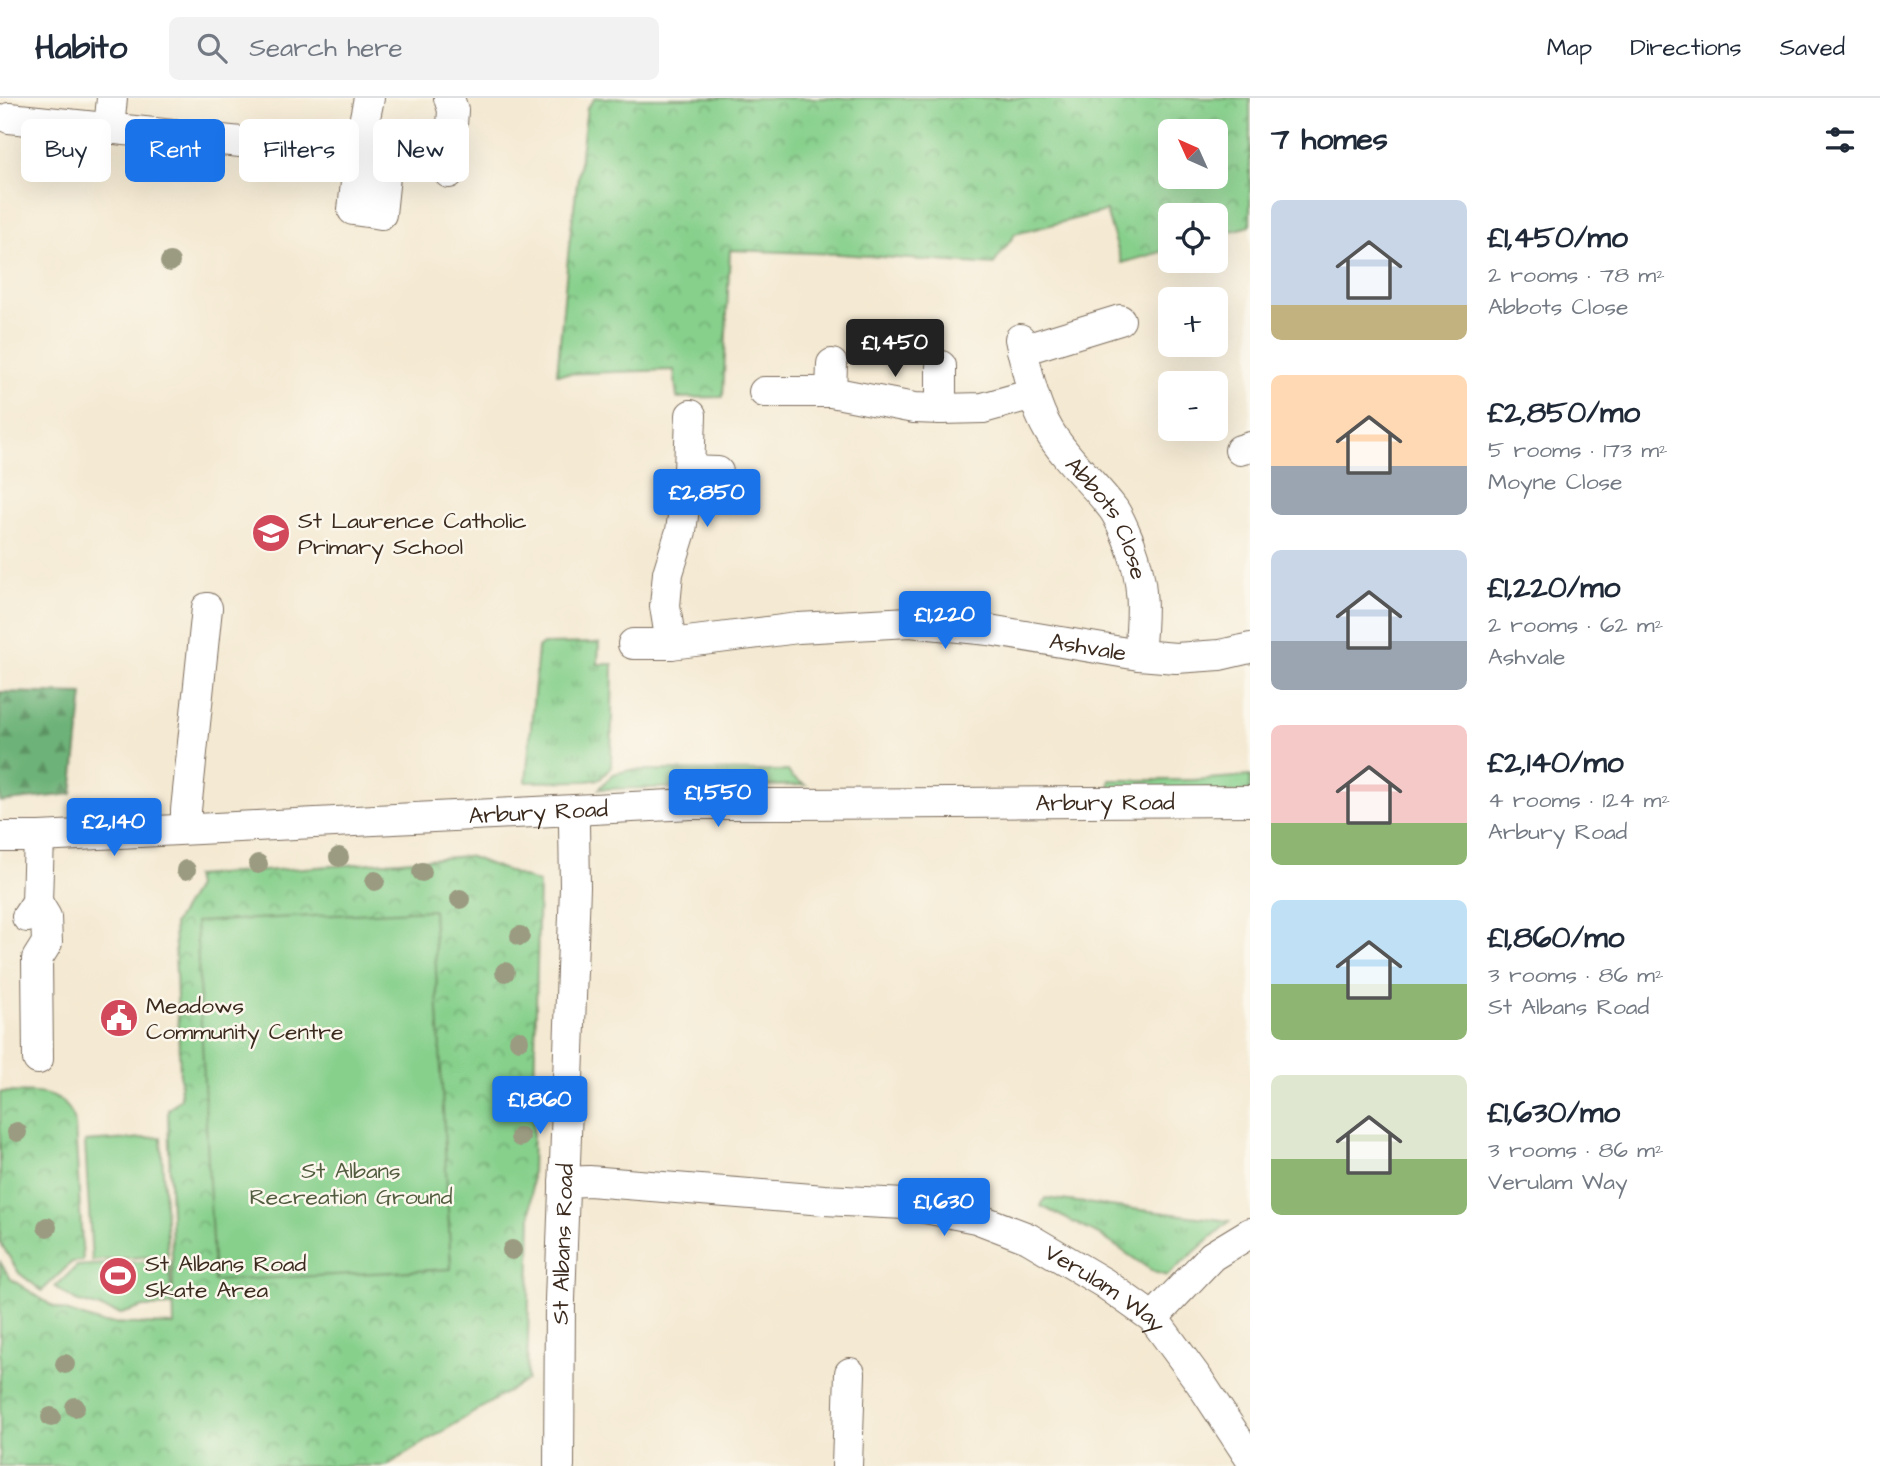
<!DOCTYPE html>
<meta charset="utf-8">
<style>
body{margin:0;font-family:"Architects Daughter",sans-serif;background:#f2f2f3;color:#1f2937;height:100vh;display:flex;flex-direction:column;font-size:26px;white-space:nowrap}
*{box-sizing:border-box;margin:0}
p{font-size:23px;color:#747a83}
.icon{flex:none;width:38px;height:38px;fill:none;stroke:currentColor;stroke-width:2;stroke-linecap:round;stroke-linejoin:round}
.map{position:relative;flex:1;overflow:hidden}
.side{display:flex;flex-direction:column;background:#fff;width:630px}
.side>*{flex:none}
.top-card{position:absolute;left:21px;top:21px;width:665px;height:63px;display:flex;gap:14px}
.needle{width:46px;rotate:315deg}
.controls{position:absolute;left:1158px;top:21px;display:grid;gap:14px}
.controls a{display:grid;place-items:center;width:70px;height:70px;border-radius:10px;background:#fff;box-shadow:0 7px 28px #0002;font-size:35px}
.price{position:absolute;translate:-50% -60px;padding:0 16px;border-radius:7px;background:#1a73e8;color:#fff;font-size:23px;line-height:46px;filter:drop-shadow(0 2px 4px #0008)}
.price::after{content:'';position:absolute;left:50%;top:42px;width:21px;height:16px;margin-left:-10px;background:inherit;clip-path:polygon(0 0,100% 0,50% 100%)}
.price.active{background:#222;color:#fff}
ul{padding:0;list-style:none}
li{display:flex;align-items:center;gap:21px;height:175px;padding:0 21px}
li span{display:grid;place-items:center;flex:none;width:196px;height:140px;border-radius:10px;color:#555}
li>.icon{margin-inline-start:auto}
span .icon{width:84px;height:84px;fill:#fffc;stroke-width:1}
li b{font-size:30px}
h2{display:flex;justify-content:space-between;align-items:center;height:84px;padding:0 21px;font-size:30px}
.chip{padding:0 24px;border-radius:10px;background:#fff;box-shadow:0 7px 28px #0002;font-size:24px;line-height:63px}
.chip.active{background:#1a73e8;color:#fff}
header{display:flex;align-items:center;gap:42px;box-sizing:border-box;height:98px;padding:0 35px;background:#fff;border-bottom:2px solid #e0e1e3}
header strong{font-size:33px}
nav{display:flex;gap:38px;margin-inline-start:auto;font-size:24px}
.search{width:490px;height:63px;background:#f2f2f3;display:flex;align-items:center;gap:18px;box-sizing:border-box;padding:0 24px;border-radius:10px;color:#747a83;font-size:26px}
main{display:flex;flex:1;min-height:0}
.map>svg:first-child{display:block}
.grass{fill:url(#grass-tufts);stroke:#617d55;stroke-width:2}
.forest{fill:url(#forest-firs);stroke:#546e4b;stroke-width:2}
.park{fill:url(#park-crowns);stroke:#617d55;stroke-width:2;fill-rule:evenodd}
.garden{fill:#87d08c;stroke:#617d55;stroke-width:2}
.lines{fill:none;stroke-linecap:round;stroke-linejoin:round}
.minor-casing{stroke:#7c6d5d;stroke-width:32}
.minor{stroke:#fff;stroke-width:30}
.tree{fill:#9b9b81}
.labels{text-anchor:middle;stroke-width:5;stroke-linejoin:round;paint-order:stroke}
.poi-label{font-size:23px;fill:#3b2a1e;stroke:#fbf7ec;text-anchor:start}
.street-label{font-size:23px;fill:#3b2a1e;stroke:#fbf7ec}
.park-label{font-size:23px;fill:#525c3f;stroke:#fbf7ec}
</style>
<header>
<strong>Habito</strong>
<div class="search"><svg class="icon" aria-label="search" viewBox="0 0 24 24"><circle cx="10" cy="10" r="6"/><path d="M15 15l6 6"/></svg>Search here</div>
<nav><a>Map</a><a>Directions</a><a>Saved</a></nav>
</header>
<main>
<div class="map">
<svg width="1250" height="1368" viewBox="0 0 1250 1368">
<defs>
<pattern id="grass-tufts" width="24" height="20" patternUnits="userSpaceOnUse" patternTransform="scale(1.75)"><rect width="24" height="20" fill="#87d08c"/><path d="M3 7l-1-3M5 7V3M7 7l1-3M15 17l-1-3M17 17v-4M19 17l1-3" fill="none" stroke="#70a972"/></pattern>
<pattern id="forest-firs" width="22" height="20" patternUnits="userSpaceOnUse" patternTransform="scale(1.75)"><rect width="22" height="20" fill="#6db278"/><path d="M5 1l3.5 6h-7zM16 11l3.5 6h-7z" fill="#5b9162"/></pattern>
<pattern id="park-crowns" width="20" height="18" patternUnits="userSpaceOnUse" patternTransform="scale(1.75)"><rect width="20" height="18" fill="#87d08c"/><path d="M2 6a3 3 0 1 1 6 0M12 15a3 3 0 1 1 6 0" fill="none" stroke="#70a972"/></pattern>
</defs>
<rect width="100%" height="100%" fill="#fbf7ec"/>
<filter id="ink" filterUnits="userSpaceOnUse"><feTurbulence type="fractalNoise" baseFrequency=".0143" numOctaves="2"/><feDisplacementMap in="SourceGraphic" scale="14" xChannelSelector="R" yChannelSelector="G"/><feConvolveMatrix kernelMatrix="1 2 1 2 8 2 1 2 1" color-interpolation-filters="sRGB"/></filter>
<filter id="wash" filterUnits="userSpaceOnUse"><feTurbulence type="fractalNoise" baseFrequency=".00686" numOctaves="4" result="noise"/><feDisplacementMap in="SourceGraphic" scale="28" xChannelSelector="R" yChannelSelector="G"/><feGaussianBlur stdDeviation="1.57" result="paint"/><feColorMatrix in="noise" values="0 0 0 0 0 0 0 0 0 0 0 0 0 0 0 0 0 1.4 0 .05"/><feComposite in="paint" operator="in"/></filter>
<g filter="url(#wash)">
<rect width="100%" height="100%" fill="#f4e9d2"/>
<g class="grass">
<polygon points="599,545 598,566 613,566 611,669 600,681 587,683 526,684 538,550 543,546"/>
<polygon points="630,672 788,673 792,679 805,687 599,691 613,676"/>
<polygon points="1250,678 1250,695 1109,694 1110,682 1193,682"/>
<polygon points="1045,1100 1230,1123 1167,1178 1154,1174 1101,1138 1041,1108"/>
</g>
<polygon class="forest" points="0,594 83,596 72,696 0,704"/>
<g class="park">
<path d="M595,0H1250V128L1216,138V117H1171V151L1122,165L1106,113L1015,136L993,167L839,156L730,152L723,299L677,300L674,272L557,276L569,147L587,10ZM1216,33V79H1171V33Z"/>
<polygon points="468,758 539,785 527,1282 386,1368 0,1368 0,1164 11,1181 54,1209 101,1225 174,1227 168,1012 181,1000 174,826 196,789 194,778"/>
<path d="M0,994C22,995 55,990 69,1011C72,1015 73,1022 75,1027L83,1163L72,1164L42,1193L19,1175L0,1144Z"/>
</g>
<g class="garden">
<polygon points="433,812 451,1171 214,1183 196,824"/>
<polygon points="161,1039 168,1157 92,1163 85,1044"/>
<polygon points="169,1162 172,1208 144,1209 121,1216 76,1203 55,1189 77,1168"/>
</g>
</g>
<g filter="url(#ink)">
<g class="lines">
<defs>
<g id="minor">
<polyline points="9,20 260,46"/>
<polyline points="109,30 112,0"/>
<polyline points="361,39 389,40 381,116 353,112 361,39 369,0"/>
<polyline points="449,75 453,12 449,0"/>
<path id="s1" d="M1020,241C1027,272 1033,306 1049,333C1067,363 1094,385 1114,412C1121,423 1125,434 1130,446C1145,486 1143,516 1139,557"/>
<polyline points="1022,252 1120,222"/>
<polyline points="941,268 941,311"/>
<polyline points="764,294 831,294 914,310 941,311 983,310 1033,296"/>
<polyline points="831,294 832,266"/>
<polyline points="1240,352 1250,349"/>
<polyline points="689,373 718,374"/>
<path id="s2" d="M633,546H671L798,530L910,524L989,532L1139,557L1176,560L1220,557L1250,550"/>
<polyline points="671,546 665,508 668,475 681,433 689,373 691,317"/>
<polyline points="186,731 186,712 207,510"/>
<path id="s3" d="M0,739H39L691,706H797L1250,703"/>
<polyline points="37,804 46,819 47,845 37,861 38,961"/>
<polyline points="27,819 37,804 39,739"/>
<path id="s4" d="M564,1084L589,1083L824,1102L905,1106L976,1120L1028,1140L1104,1185L1153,1220L1200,1284L1250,1360"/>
<polyline points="1153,1220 1212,1158 1250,1135"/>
<path id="s5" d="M559,1368L560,1202L575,789L574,727L576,712"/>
<polyline points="847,1368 850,1275"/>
</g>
</defs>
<use href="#minor" class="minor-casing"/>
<use href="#minor" class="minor"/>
</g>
<g class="tree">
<circle cx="170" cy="164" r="10"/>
<circle cx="339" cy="759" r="10"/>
<circle cx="258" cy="766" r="10"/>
<circle cx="186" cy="772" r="10"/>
<circle cx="422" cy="774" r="10"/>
<circle cx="375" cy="783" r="10"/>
<circle cx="460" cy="801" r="10"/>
<circle cx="520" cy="838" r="10"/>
<circle cx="505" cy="874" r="10"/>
<circle cx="519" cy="942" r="10"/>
<circle cx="17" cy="1034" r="10"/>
<circle cx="520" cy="1039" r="10"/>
<circle cx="47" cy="1129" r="10"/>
<circle cx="512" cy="1152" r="10"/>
<circle cx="65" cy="1266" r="10"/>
<circle cx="75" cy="1309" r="10"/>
<circle cx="51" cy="1319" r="10"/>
</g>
</g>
<defs>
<symbol id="school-disc" viewBox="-11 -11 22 22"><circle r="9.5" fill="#d1495b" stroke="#fbf7ec"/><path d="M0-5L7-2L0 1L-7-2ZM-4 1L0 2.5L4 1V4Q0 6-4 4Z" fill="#fff"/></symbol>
<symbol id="civic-disc" viewBox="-11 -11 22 22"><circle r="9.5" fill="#d1495b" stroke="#fbf7ec"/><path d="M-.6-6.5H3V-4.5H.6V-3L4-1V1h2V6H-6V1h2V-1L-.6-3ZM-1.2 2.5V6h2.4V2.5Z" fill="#fff"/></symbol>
<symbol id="stadium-disc" viewBox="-11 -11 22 22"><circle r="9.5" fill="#d1495b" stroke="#fbf7ec"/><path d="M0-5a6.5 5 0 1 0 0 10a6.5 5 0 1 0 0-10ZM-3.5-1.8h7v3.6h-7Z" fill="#fff"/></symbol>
</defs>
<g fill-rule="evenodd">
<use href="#school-disc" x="249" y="413" width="44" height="44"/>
<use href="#civic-disc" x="97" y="898" width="44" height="44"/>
<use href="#stadium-disc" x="96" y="1156" width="44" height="44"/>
</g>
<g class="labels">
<g class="poi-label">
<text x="298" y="430">St Laurence Catholic<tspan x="298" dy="26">Primary School</tspan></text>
<text x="146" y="915">Meadows<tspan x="146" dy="26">Community Centre</tspan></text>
<text x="145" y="1173">St Albans Road<tspan x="145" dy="26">Skate Area</tspan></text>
</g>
<g class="street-label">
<text dy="8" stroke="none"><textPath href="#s1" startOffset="203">Abbots Close</textPath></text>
<text dy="8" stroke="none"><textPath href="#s2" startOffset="458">Ashvale</textPath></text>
<text dy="8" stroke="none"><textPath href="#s3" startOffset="1106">Arbury Road</textPath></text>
<text dy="8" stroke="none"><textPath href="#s3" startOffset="539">Arbury Road</textPath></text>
<text dy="8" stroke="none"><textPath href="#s5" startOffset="222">St Albans Road</textPath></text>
<text dy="8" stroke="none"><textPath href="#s4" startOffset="562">Verulam Way</textPath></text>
</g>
<g class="park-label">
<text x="351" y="1080">St Albans<tspan x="351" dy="26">Recreation Ground</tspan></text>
</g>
</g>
</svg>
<div class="controls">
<a><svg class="needle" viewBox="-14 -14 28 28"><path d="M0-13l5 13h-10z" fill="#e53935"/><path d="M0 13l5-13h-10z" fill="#747a83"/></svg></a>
<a><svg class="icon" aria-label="locate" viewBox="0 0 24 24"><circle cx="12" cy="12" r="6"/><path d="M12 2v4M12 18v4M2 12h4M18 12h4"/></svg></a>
<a>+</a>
<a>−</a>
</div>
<b class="price active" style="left:895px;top:281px">£1,450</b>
<b class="price" style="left:707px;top:431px">£2,850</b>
<b class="price" style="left:945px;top:553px">£1,220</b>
<b class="price" style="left:718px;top:731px">£1,550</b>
<b class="price" style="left:114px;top:760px">£2,140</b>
<b class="price" style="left:540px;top:1038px">£1,860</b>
<b class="price" style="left:944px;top:1140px">£1,630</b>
<div class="top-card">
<a class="chip">Buy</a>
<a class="chip active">Rent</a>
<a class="chip">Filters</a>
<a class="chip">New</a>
</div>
</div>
<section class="side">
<h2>7 homes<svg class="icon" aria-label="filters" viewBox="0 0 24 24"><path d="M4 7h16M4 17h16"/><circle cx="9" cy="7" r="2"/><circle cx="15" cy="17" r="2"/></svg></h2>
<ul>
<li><span style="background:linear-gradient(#c9d6e8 75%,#c2b280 0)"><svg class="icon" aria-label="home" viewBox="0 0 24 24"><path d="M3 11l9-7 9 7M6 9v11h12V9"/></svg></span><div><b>£1,450/mo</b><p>2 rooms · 78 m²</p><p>Abbots Close</p></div></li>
<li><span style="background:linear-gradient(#ffd9b3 65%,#9aa5b1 0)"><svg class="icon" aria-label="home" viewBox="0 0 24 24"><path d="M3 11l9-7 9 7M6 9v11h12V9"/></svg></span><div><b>£2,850/mo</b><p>5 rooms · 173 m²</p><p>Moyne Close</p></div></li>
<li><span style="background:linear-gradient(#c9d6e8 65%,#9aa5b1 0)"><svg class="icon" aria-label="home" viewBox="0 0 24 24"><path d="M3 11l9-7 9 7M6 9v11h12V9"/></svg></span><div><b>£1,220/mo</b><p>2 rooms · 62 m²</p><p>Ashvale</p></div></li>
<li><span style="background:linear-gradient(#f6c9c9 70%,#8fb573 0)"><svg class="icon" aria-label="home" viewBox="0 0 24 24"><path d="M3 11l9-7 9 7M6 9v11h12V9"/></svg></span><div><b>£2,140/mo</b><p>4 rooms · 124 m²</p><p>Arbury Road</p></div></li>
<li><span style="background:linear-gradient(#bfe0f5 60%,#8fb573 0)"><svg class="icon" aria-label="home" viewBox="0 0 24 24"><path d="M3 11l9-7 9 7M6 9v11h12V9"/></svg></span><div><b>£1,860/mo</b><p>3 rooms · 86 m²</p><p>St Albans Road</p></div></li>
<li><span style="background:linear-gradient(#dfe7d0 60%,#8fb573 0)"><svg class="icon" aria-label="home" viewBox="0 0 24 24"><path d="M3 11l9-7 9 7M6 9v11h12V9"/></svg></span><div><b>£1,630/mo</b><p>3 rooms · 86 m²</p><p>Verulam Way</p></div></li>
</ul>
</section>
</main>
